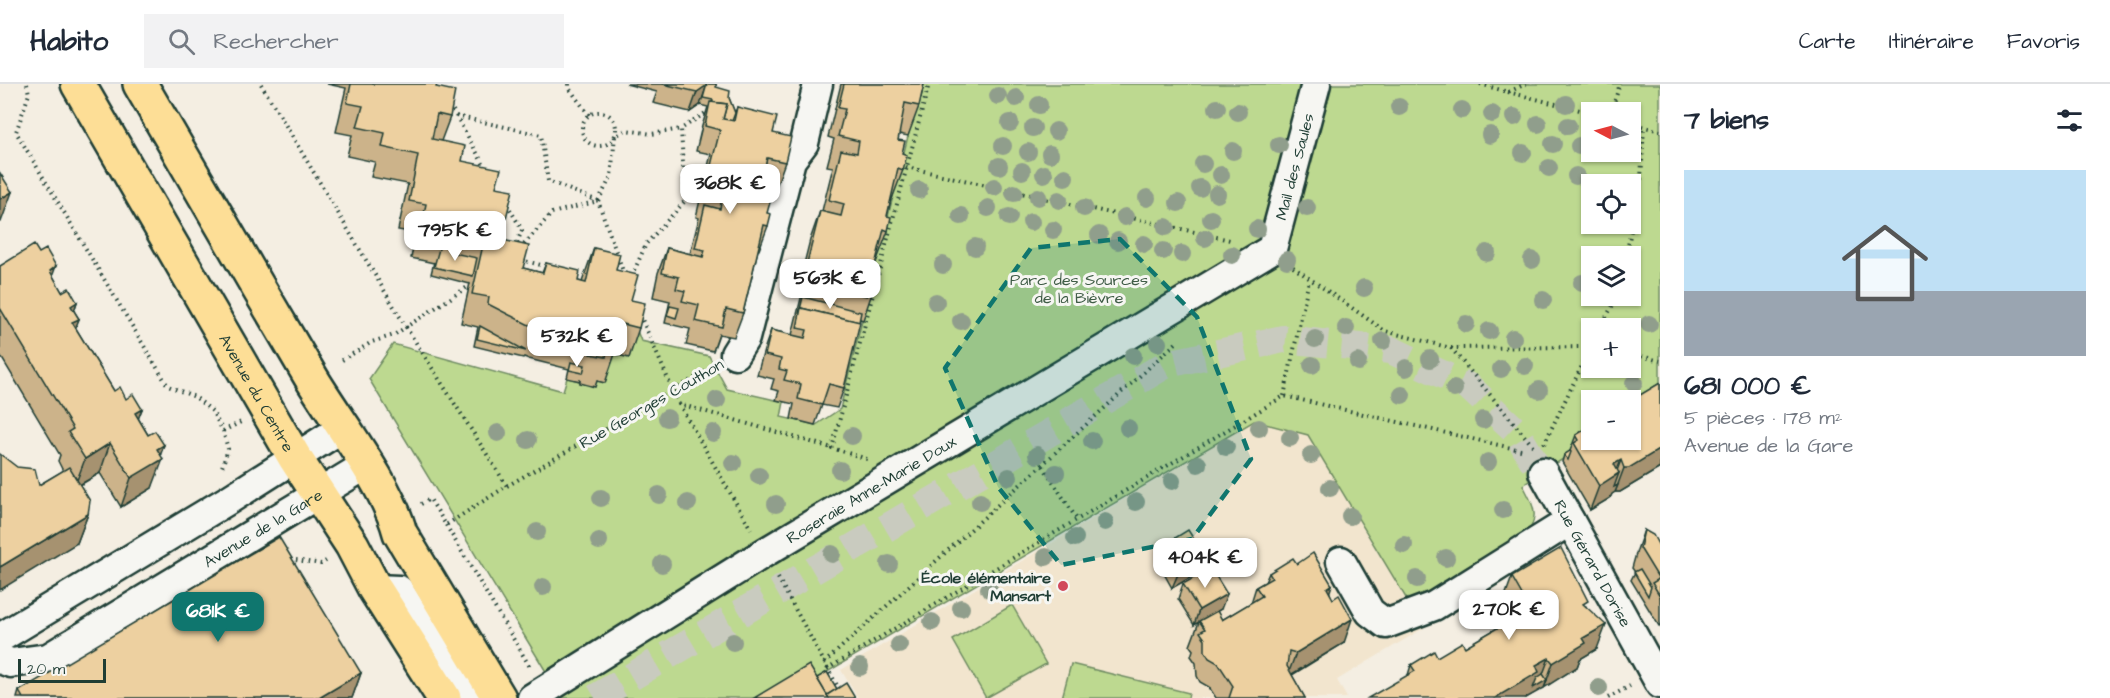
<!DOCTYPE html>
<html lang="fr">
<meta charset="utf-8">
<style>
body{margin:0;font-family:"Architects Daughter",sans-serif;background:#f2f2f3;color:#1f2937;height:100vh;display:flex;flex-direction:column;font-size:22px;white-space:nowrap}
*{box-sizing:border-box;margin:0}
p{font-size:20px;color:#747a83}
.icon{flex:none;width:33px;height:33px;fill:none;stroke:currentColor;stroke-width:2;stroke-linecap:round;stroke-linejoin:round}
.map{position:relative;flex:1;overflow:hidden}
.details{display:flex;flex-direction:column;background:#fff;width:450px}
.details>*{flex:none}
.needle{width:39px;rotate:276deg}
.controls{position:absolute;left:1581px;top:18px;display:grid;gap:12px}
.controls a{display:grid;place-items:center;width:60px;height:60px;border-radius:0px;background:#fff;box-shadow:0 2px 4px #0004;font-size:30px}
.scale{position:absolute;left:18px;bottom:15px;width:88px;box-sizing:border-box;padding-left:6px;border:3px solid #1f3d34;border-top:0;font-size:16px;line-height:21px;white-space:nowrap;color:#1f3d34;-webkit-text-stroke:4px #f6f6f2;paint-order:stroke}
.price{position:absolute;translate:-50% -51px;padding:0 14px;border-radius:12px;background:#fff;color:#222;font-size:20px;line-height:39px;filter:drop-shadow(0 2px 3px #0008)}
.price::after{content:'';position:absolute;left:50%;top:36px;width:18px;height:14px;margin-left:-9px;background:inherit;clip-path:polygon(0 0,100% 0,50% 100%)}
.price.on{background:#0f766e;color:#fff}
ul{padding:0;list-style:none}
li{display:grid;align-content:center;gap:12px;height:318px;padding:0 24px}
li+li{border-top:2px solid #e0e1e3}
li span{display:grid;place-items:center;height:186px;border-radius:0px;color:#555}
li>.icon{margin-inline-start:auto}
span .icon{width:108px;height:108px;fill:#fffc;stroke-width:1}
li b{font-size:26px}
h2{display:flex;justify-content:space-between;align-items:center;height:72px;padding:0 24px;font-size:26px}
header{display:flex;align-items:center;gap:36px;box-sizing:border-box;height:84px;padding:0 30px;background:#fff;border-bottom:2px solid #e0e1e3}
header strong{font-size:28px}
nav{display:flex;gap:33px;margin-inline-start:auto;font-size:21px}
.search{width:420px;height:54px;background:#f2f2f3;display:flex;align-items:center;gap:15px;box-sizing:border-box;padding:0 21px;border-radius:0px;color:#747a83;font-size:22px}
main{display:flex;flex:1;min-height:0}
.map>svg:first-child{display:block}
.built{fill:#f2e5ce}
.green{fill:#bdd990;stroke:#6e8b62;stroke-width:1.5;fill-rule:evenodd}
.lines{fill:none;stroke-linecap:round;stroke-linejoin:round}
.minor-tunnel{stroke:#c9cbbf;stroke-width:28;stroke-dasharray:28 14;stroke-linecap:butt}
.minor-casing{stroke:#1f3d34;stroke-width:33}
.major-casing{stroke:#1f3d34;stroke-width:38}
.path{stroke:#1f3d34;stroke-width:4;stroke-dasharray:1.5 4.5;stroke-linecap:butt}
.minor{stroke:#f6f6f2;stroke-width:28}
.major{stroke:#fdde96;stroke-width:33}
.tree{fill:#909e8c}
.wall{fill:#ccb38a;stroke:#1f3d34;stroke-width:1.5}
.shaded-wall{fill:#a69270;stroke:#1f3d34;stroke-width:1.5}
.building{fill:#edd0a0;stroke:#1f3d34;stroke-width:1.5}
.marked{fill:#0f766e;fill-opacity:0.2;stroke:#0f766e;stroke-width:4.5;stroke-dasharray:12 8;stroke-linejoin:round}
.poi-dot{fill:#d1495b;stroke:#f6f6f2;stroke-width:2}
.labels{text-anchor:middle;stroke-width:6;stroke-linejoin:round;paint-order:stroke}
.street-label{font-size:16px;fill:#1f3d34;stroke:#f6f6f2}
.park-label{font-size:16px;fill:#3f5c46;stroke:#f6f6f2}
.poi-label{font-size:16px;font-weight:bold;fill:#1f3d34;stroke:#f6f6f2;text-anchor:end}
</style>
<header>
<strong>Habito</strong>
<div class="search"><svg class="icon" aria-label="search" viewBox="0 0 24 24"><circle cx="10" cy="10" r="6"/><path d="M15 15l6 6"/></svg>Rechercher</div>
<nav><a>Carte</a><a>Itinéraire</a><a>Favoris</a></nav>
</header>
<main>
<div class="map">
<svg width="1660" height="614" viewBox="0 0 1660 614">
<rect width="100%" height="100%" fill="#f4eee2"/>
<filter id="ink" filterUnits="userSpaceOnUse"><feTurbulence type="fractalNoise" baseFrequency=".0167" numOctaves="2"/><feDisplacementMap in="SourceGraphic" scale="12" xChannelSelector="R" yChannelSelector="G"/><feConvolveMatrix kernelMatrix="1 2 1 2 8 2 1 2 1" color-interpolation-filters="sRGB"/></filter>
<g filter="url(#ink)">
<polygon class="built" points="1254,337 1308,351 1424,544 1337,596 1347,614 858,614 841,586"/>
<g class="green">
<path d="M921,0H1660V318L1631,336L1630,316H1592V356L1523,401C1536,426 1540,434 1522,458L1412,524L1308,351L1254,337L783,614H562L369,295L393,260L563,307L567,294L580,297V299L597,296L612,269L628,273L627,221L641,257L709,272L727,305L784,318L781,333L816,341L840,325ZM1592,28H1630V68H1592ZM1592,100H1630V140H1592ZM1592,172H1630V212H1592ZM1592,244H1630V284H1592Z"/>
<polygon points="1012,521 1046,580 986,614 953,556"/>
<polygon points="1071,580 1189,609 1188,614 1062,614"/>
</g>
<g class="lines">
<polyline class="minor-tunnel" points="595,614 1167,280 1283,255 1391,266 1469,303 1516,347 1553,411"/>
<defs>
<g id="minor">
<polyline points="735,270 745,254 791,76 804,59 818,0"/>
<path id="s1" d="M1543,388L1660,600"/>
<polyline points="1341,477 1370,528 1386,540 1434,522 1570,437"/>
<polyline points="375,505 399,506 466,614"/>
<polyline points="0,554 230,415 342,344"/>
<path id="s2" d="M0,575L11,579L48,574L366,381"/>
<path id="s3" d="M532,614L764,469L1272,165L1316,0"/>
</g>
<g id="major">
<path id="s4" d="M78,0L295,374L352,461L375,505L444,614"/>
<path d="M140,0C197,98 254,197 312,295C338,338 388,402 400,449L499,614"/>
</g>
</defs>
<use href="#minor" class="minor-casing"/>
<use href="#major" class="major-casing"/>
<g class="path">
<polyline points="27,0 29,10 16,48 168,302 195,313 212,327 223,347 228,365 221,386"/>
<polyline points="261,0 406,243 394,251 372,258 339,278"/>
<polyline points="569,0 569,4 589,31"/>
<polyline points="1480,0 1508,8 1526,0"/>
<polyline points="1508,8 1592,29"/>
<polyline points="450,21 486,85"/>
<polyline points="1611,28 1620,0"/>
<circle cx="599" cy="45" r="17"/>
<polyline points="456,32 541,51 548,97 598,117 624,190"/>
<polyline points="1630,39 1660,47"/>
<polyline points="906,83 1230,156"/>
<polyline points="507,120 522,146 515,164"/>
<polyline points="520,165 552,129 598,117 611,93 615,52 626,46 652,50 681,45"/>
<polyline points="1626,172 1641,95 1644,43"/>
<polyline points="521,176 549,183"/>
<polyline points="1293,183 1385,247 1451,264 1591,263"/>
<polyline points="632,192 646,160 685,117 681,45 710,26"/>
<polyline points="640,231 679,320 832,364"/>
<polyline points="1600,244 1618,212"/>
<polyline points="1451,264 1533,362"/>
<polyline points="1630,269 1660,277"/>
<polyline points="1284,312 1309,196"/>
<polyline points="679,320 751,445"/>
<polyline points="223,347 241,338"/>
<polyline points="1544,360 1592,261"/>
<polyline points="867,375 832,364 929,0"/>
<polyline points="1043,382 1076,434"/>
<polyline points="507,402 712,284"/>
<polyline points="421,420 430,415 446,441 507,402 406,243 469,202"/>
<polyline points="446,441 530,583"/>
<polyline points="290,475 321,480 326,477"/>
<polyline points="778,494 844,614"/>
<polyline points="824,579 1176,259"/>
<polyline points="827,585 1284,312 1525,367"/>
<polyline points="1608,614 1630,602"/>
</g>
<use href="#minor" class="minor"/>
<use href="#major" class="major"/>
</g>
<g class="tree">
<circle cx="998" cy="12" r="9"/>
<circle cx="1016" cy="14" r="9"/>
<circle cx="1566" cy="20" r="9"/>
<circle cx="1039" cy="21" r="9"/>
<circle cx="1399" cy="23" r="9"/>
<circle cx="1217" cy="24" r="9"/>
<circle cx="1462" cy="26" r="9"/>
<circle cx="1238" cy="28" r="9"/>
<circle cx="1492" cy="30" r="9"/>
<circle cx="1514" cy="33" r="9"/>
<circle cx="1010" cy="39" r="9"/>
<circle cx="1538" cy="40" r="9"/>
<circle cx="1568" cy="42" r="9"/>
<circle cx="1033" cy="44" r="9"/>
<circle cx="1056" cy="47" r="9"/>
<circle cx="1490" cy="51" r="9"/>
<circle cx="1553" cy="60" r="9"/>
<circle cx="1279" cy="61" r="9"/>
<circle cx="1003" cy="62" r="9"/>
<circle cx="1579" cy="62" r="9"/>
<circle cx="1233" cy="67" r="9"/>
<circle cx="1028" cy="68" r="9"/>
<circle cx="1523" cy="69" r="9"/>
<circle cx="1050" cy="70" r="9"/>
<circle cx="1203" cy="80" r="9"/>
<circle cx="999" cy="82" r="9"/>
<circle cx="1549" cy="84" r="9"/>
<circle cx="1022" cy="87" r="9"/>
<circle cx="1044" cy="90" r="9"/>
<circle cx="1221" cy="91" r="9"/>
<circle cx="1576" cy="92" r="9"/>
<circle cx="1065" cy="93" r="9"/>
<circle cx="994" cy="103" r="9"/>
<circle cx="1200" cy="104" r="9"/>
<circle cx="919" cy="106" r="9"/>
<circle cx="1014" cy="109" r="9"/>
<circle cx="1217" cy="110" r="9"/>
<circle cx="1038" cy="113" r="9"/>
<circle cx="1147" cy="114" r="9"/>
<circle cx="1059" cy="116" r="9"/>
<circle cx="1178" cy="119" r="9"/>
<circle cx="988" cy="124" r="9"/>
<circle cx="1084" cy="124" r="9"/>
<circle cx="1307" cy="124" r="9"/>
<circle cx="961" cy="132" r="9"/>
<circle cx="1009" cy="133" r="9"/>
<circle cx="1125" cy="133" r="9"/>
<circle cx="1211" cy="135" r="9"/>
<circle cx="1031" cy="138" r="9"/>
<circle cx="1166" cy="143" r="9"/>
<circle cx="1257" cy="145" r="9"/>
<circle cx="1053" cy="146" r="9"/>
<circle cx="1099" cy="151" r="9"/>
<circle cx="1205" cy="154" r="9"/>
<circle cx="1118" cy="157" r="9"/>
<circle cx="1144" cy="160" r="9"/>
<circle cx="975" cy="163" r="9"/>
<circle cx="1163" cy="167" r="9"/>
<circle cx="1487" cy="169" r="9"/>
<circle cx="1182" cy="170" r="9"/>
<circle cx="1232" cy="171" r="9"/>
<circle cx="1287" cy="176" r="9"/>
<circle cx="1532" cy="176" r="9"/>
<circle cx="943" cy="181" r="9"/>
<circle cx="1582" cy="199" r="9"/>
<circle cx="1364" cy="204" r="9"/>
<circle cx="1543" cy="216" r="9"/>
<circle cx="936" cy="218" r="9"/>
<circle cx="961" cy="237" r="9"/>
<circle cx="1466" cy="240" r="9"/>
<circle cx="1649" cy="240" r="9"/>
<circle cx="1346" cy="244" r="9"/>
<circle cx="1489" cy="247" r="9"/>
<circle cx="1513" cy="254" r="9"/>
<circle cx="1315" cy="255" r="9"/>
<circle cx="1383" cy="257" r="9"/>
<circle cx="1158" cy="259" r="9"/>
<circle cx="1133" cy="272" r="9"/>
<circle cx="1430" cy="275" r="9"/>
<circle cx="1358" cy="278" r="9"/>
<circle cx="1312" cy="281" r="9"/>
<circle cx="1525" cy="282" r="9"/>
<circle cx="1406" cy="284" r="9"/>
<circle cx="1501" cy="285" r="9"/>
<circle cx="1634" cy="299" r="9"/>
<circle cx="1454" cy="305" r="9"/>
<circle cx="1539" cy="306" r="9"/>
<circle cx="1402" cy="311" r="9"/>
<circle cx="717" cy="316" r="9"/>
<circle cx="667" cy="334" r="9"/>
<circle cx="1483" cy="336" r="9"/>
<circle cx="1128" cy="344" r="9"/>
<circle cx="1259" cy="344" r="9"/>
<circle cx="498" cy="349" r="9"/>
<circle cx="713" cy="349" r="9"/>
<circle cx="852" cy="352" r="9"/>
<circle cx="1290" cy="354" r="9"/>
<circle cx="528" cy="356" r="9"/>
<circle cx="1092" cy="357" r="9"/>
<circle cx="1226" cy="363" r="9"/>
<circle cx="1037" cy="371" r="9"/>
<circle cx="1311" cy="371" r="9"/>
<circle cx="1488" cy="378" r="9"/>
<circle cx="733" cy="379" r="9"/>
<circle cx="1198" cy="380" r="9"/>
<circle cx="840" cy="386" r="9"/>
<circle cx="1056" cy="389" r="9"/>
<circle cx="759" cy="392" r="9"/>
<circle cx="1009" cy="393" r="9"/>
<circle cx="1172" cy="397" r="9"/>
<circle cx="1330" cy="404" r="9"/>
<circle cx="659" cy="411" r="9"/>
<circle cx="601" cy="414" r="9"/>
<circle cx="980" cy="418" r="9"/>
<circle cx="1136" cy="418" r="9"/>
<circle cx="688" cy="419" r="9"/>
<circle cx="776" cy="420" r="9"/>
<circle cx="1503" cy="426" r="9"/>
<circle cx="1350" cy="432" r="9"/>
<circle cx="1105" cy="438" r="9"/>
<circle cx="537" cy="448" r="9"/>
<circle cx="1075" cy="454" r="9"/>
<circle cx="599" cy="457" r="9"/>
<circle cx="1404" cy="461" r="9"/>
<circle cx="832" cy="470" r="9"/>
<circle cx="1046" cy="473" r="9"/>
<circle cx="1446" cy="474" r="9"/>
<circle cx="662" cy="480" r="9"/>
<circle cx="889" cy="480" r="9"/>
<circle cx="1417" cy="495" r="9"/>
<circle cx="543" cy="503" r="9"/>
<circle cx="989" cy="505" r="9"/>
<circle cx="961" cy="524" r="9"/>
<circle cx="932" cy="538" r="9"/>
<circle cx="733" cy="558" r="9"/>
<circle cx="899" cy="561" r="9"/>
<circle cx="860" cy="583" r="9"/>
<circle cx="1599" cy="604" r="9"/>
</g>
<g class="wall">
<polygon points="327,0 437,0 436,3 450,33 441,57 462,77 496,103 506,134 499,155 523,184 542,189 546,179 578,197 582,198 594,164 616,186 631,216 639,244 629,274 615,270 605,299 597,297 595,303 580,299 580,295 580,297 567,294 569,285 529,275 524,273 523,274 474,262 478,243 461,239 470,199 470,200 431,190 434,178 434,179 411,174 416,149 398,146 408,100 371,93 375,78 347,72 352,51 336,48 346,4"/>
<polygon points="626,0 716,0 716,3 729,14 735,29 737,23 773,49 785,78 776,103 761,99 767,129 768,142 759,166 758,166 743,229 734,253 719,250 713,267 686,261 690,245 665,239 670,217 653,213 658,189 667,164 690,170 699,134 696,133 711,70 696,67 702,42 708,23 700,21 690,28 653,19 657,8"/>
<polygon points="841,0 924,0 919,22 908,52 899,50 898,56 902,69 903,86 892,115 891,115 887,132 888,147 877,176 876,176 872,193 873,206 863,236 860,235 844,304 837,324 822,321 815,341 791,335 794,320 776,316 779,307 771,305 774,295 757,291 764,266 771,246 792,251 802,210 797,208 810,156 820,127 822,127 833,83 827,82 834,55 828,53"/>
<polygon points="0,182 53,192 62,208 77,218 74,227 79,235 75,243 114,307 142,325 138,334 160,371 152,404 121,423 100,389 80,401 88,430 77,459 39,401 63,387 58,377 60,371 0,271"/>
<polygon points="1660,299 1660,384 1620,408 1615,408 1612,410 1610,414 1590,426 1562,378 1564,371 1570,367 1576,351"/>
<polygon points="1644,446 1659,462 1660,461 1660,543 1659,542 1631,496 1635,488 1632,484 1637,466"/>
<polygon points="1162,462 1205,473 1200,488 1172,504 1157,477"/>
<polygon points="1297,480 1330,509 1344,559 1292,591 1305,614 1216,614 1209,603 1200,598 1197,592 1196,579 1191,572 1193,566 1190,562 1199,538 1194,541 1178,515 1183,500 1221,525 1217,527 1222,536 1251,519 1256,503 1265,498 1269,489"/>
<polygon points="1512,493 1586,522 1597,565 1580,575 1577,583 1526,614 1408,591 1411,581 1437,573 1465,563 1513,535 1503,518"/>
<polygon points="361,589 352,614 17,614 19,607"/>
</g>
<g class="shaded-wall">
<polygon points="707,1 700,21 690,28 697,8"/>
<polygon points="12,108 1,138 0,138 0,115"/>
<polygon points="56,182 45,212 50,187"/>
<polygon points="77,218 67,248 71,222"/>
<polygon points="79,235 68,264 72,238"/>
<polygon points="142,325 131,354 135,329"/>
<polygon points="110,359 100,389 74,404 85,375"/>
<polygon points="164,361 158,378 163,375 152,404 121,423 131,394 157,365"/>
<polygon points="1660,365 1660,384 1620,408 1615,408 1624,384"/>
<polygon points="1621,376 1615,392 1619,389 1614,403 1618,401 1615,408 1612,410 1610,414 1590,426 1599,402 1614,380"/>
<polygon points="88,430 77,459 0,506 0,483"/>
<polygon points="1205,473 1200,488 1172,504 1178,490"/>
<polygon points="1332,501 1324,525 1327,504"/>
<polygon points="1227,510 1221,525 1194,541 1199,526"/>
<polygon points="1352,535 1344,559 1287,593 1296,569"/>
<polygon points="1606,541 1597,565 1580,575 1577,583 1544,604 1553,579 1583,554"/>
<polygon points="1549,574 1540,598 1547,596 1544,604 1526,614 1495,614 1536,581"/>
<polygon points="361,589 352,614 319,614"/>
</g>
<g class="building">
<polygon points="351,0 437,0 436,3 455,7 450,33 437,30 432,55 465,62 462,77 501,85 496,103 513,106 506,134 490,130 485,152 457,146 458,141 447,139 444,149 421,144 426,120 409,117 418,71 382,63 385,49 357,43 363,22 347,19"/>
<polygon points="663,0 707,0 707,1 697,8"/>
<polygon points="707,0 716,0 716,3 730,7 729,14 735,29 732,37 723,35 727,20 712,18 713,16 703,14"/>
<polygon points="844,0 924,0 919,22 905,19 898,56 905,57 902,69 907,71 903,86 898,84 887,132 891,133 888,147 884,145 872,193 876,194 873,206 868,205 867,212 809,198 813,181 807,179 820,127 841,132 844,120 829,116 841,66 857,69 859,57 838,52 845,25 838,24"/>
<polygon points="710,18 727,20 723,35 734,37 737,23 777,33 773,49 791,53 785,78 767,74 761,100 774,104 767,129 771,130 768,142 764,141 743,229 726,225 722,243 695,237 699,221 682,217 685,207 676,205 679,193 662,189 667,164 703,173 705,166 695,164 705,121 720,125 722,113 704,109 720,46 705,42"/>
<polygon points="0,89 12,108 0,115"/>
<polygon points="485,152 529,162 523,184 543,189 546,179 580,187 578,197 586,199 594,164 620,170 616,186 638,191 631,216 645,219 639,244 623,240 616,269 607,267 606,273 590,270 593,259 539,246 488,220 489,213 472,210"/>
<polygon points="34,161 39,169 46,165 56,182 50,187 62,208 69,204 77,218 71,222 79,235 72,238 114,307 120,303 126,315 133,310 142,325 135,329 148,351 155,347 164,361 157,365 163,375 131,394 110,359 85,375 68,348 73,345 0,224 0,182"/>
<polygon points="440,161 450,163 449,168 477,174 473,192 434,183"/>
<polygon points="803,213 861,228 859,238 801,224 799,230"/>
<polygon points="670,222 679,224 676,234 667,231"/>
<polygon points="801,224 860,238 844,304 829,300 822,321 798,315 801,300 784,296 787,287 779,285 781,275 765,271 771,246 805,254 807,246 797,244"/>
<polygon points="480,242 526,267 477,255"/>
<polygon points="571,278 585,281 583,289 569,286"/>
<polygon points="1660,299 1660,365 1629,384 1624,384 1621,376 1614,380 1619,389 1599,402 1574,359 1579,356 1576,351 1592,341 1592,356 1630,356 1630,317"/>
<polygon points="1570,367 1571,368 1568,376 1564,371"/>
<polygon points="0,370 17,383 35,385 39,401 69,383 90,417 88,430 0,483"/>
<polygon points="1188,446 1205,473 1178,490 1162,462"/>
<polygon points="1644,446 1653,451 1659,462 1660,461 1660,512 1652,499 1659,495 1640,464"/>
<polygon points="279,453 361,589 319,614 23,614 19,607"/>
<polygon points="1561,464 1588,517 1583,520 1606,541 1583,554 1586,559 1553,579 1549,574 1536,581 1539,588 1495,614 1368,614 1415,587 1411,581 1434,567 1437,573 1462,558 1465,563 1530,525 1512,493"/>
<polygon points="1313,469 1332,501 1327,504 1333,515 1339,511 1352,535 1296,569 1289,567 1287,582 1305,614 1229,614 1233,602 1218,579 1209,574 1205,567 1205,555 1200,548 1205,545 1199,537 1217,527 1222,536 1262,512 1256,503 1272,494 1269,489 1293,474 1297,480"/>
<polygon points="1211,484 1227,510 1199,526 1183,500"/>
<polygon points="1640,485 1651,503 1648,512 1634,488"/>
<polygon points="809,581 829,614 754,614"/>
<polygon points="827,588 837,605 827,611 817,594"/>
<polygon points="1543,590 1547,596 1533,604 1537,594"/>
<polygon points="846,599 855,614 829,614 827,611"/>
</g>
</g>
<path class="marked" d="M1120,155L1197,233L1251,375L1192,455L1061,481L998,403L945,284L1031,164Z"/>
<circle class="poi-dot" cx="1063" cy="502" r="6"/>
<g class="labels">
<g class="street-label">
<text dy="6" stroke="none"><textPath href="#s3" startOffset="951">Mail des Saules</textPath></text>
<text dy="6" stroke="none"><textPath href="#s4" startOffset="357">Avenue du Centre</textPath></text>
<text transform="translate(651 319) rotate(-30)" y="6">Rue Georges Couthon</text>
<text dy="6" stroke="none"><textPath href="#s3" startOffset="398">Roseraie Anne-Marie Doux</textPath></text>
<text dy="6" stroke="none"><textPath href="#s2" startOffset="300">Avenue de la Gare</textPath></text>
<text dy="6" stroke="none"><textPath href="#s1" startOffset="104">Rue Gérard Dorise</textPath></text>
</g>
<g class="park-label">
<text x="1079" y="201">Parc des Sources<tspan x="1079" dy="18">de la Bièvre</tspan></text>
</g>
<g class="poi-label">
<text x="1051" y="499">École élémentaire<tspan x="1051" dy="18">Mansart</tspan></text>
</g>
</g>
</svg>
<div class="controls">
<a><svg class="needle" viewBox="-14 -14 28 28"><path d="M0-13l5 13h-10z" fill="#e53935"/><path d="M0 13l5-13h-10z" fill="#747a83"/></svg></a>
<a><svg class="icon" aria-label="locate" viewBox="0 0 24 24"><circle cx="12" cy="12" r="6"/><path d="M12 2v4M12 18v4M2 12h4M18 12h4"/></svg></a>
<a><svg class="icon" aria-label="layers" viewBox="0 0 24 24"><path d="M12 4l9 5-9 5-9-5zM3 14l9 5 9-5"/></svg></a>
<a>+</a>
<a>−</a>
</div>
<div class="scale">20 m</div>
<b class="price" style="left:730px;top:131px">368K €</b>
<b class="price" style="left:455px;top:178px">795K €</b>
<b class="price" style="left:830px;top:226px">563K €</b>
<b class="price" style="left:577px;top:284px">532K €</b>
<b class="price" style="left:1205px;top:505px">404K €</b>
<b class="price" style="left:1509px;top:557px">270K €</b>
<b class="price on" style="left:218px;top:559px">681K €</b>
</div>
<section class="details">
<h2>7 biens<svg class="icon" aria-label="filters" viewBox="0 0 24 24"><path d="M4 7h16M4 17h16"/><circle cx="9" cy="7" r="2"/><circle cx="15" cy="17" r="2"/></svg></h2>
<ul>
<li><span style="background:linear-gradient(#bfe0f5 65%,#9aa5b1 0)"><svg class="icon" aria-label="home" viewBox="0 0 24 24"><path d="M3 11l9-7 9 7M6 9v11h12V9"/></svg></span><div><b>681 000 €</b><p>5 pièces · 178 m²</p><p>Avenue de la Gare</p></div></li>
</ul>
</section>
</main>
